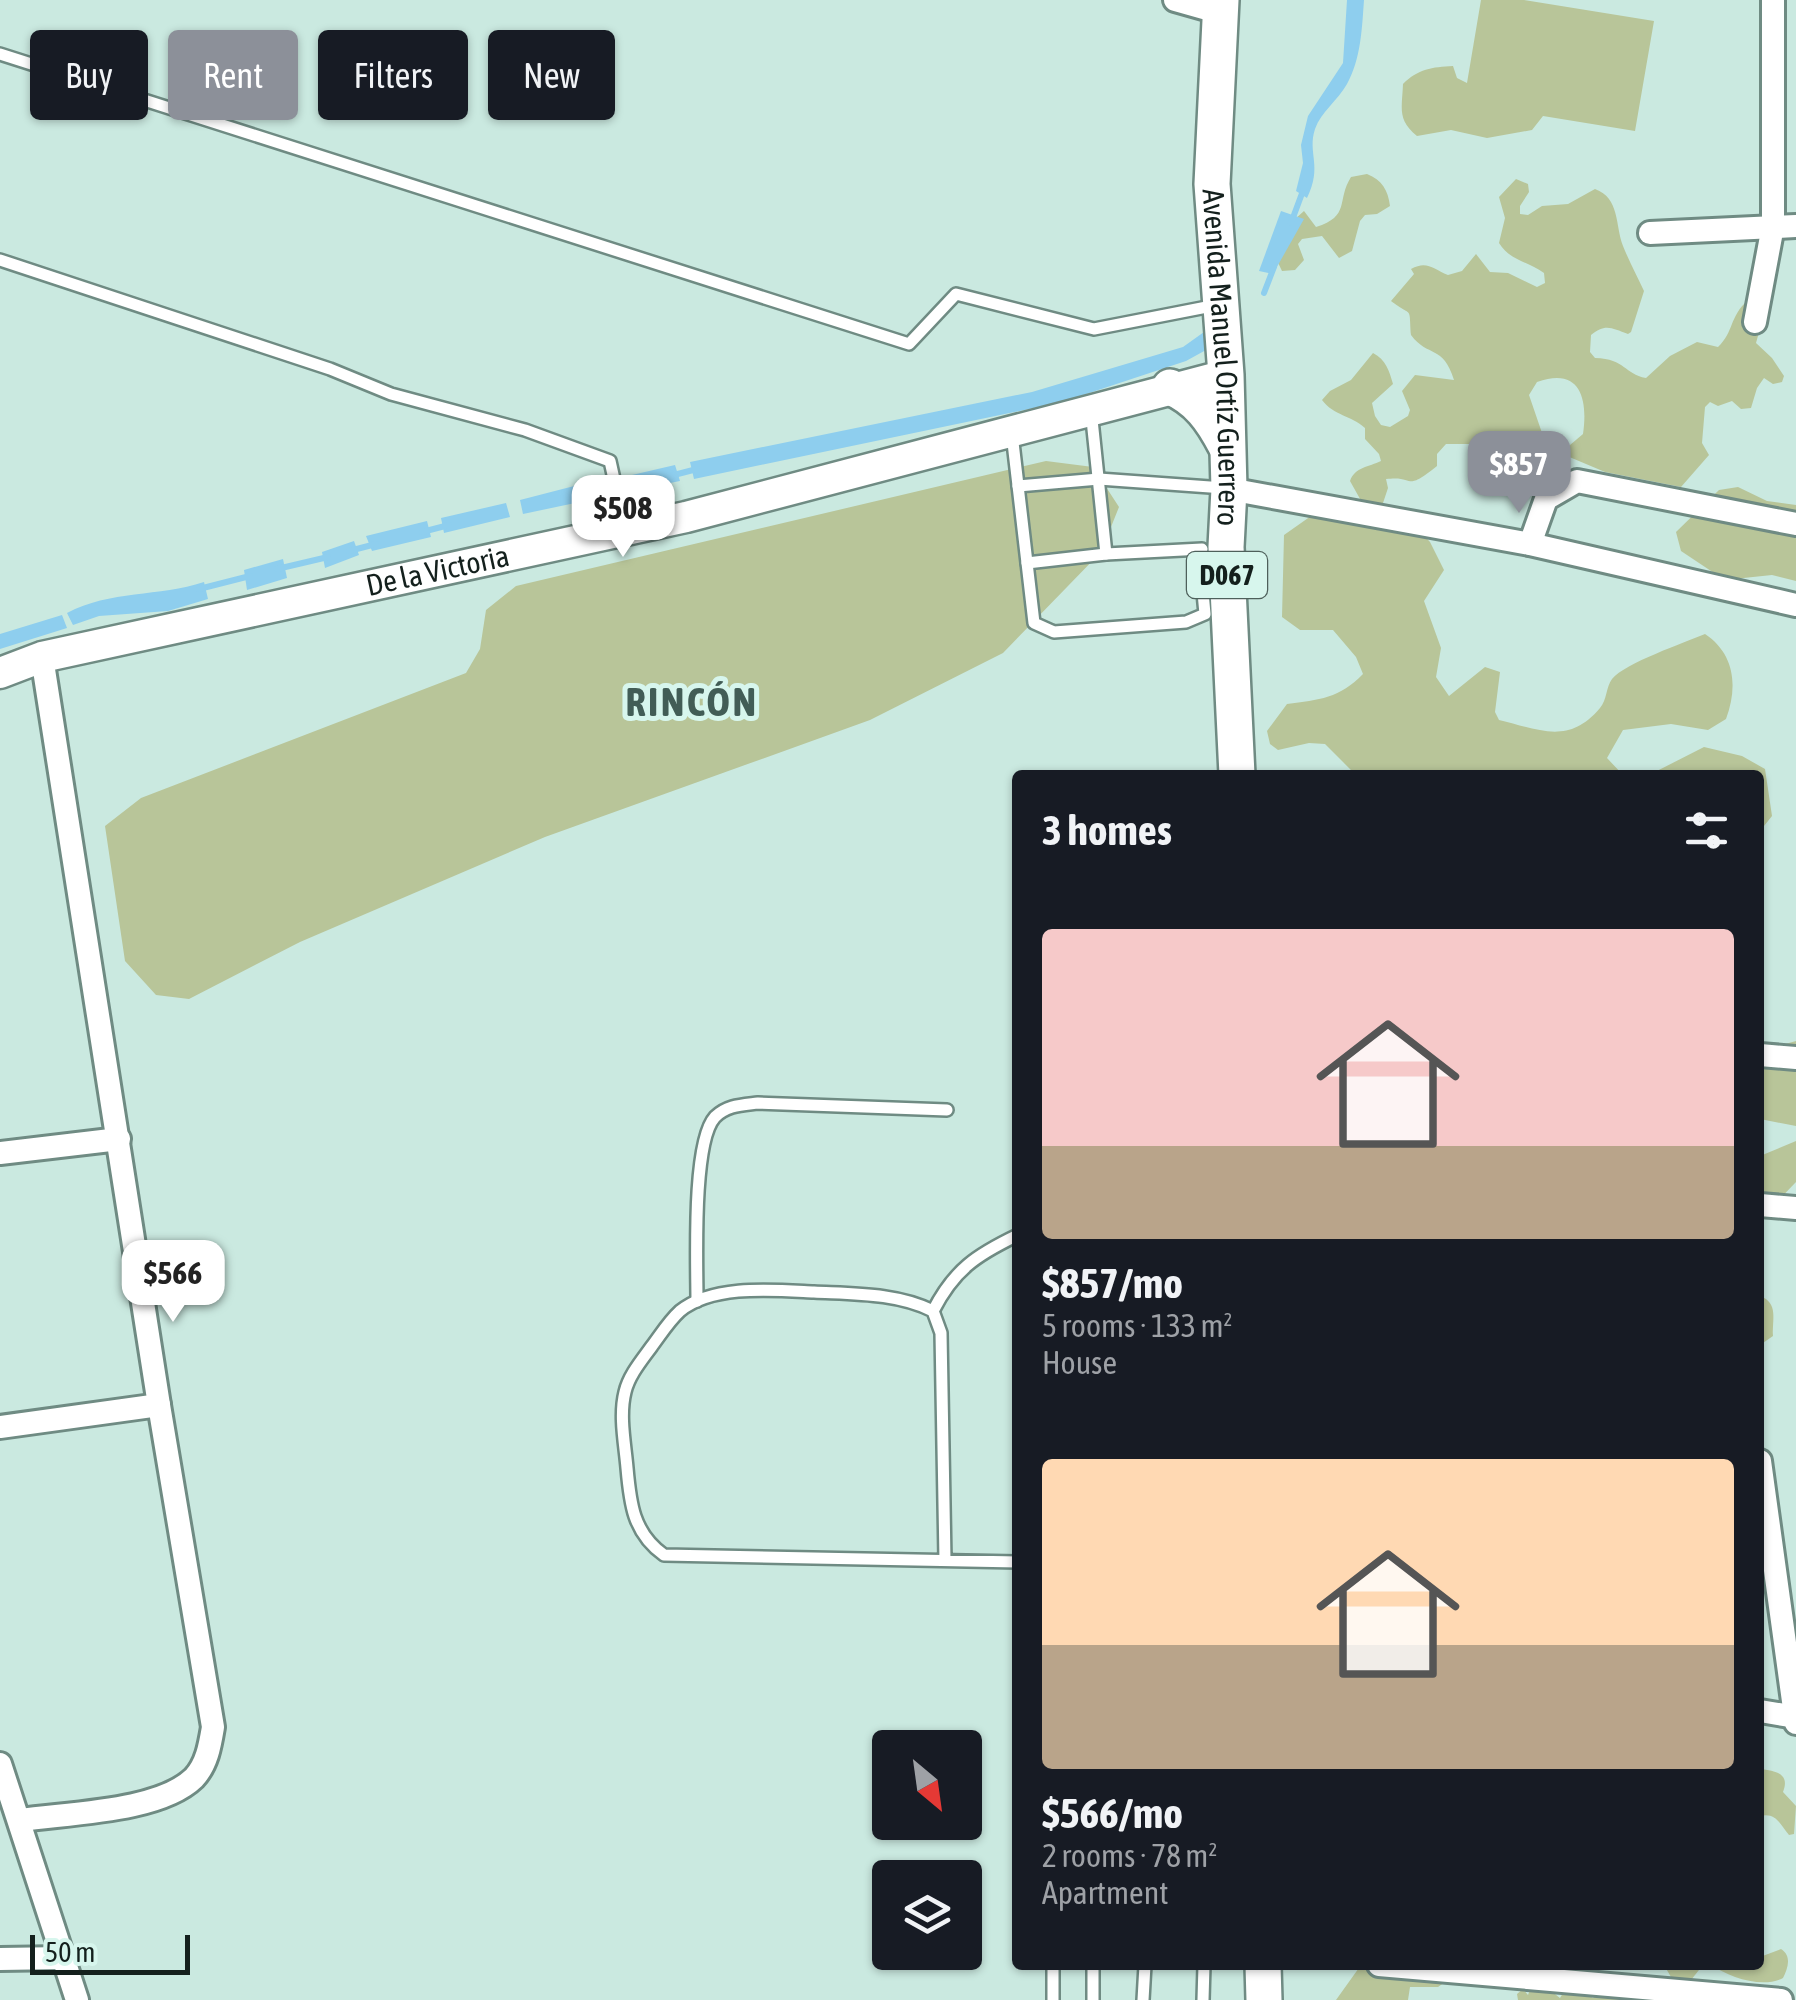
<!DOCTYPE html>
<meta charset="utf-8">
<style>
body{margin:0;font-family:"Asap Condensed",sans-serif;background:#242831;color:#f1f3f6;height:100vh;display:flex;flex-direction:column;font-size:38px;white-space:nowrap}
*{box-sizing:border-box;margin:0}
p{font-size:32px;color:#9ea1a6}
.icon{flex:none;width:55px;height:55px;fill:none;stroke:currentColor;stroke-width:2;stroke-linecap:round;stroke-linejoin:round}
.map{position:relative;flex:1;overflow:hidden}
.side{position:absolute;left:1012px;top:770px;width:752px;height:1200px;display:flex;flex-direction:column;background:#171b24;border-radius:10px;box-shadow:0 2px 8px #0004}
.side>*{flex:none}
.guide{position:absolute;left:30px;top:30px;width:832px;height:90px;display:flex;gap:20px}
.needle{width:65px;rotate:151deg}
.buttons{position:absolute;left:872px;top:1730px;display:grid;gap:20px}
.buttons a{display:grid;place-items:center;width:110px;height:110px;border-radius:10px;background:#171b24;box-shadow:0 2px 8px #0004;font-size:50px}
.scale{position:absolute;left:30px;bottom:25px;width:160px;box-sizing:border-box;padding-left:10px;border:5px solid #14201d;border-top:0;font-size:28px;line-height:35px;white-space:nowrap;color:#14201d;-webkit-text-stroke:8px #d7f6ed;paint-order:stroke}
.price{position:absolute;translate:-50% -85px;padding:0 22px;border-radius:20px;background:#fff;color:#222;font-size:32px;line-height:65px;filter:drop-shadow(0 2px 5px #0008)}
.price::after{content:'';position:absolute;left:50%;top:60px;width:30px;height:22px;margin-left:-15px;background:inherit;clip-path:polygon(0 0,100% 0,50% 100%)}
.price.current{background:#8c9099;color:#fff}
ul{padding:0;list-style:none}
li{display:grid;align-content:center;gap:20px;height:530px;padding:0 30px}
li span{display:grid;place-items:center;height:310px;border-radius:10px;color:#555}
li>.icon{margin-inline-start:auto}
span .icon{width:180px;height:180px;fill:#fffc;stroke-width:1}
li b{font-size:42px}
h2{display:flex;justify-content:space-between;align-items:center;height:120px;padding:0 30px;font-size:42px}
.chip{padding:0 35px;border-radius:10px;background:#171b24;box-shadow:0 2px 8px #0004;font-size:35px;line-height:90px}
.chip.current{background:#8c9099;color:#fff}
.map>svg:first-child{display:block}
.green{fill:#b8c599}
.water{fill:#8eceee}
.pier{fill:#cae9e0}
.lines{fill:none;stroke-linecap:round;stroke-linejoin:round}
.stream{stroke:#8eceee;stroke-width:6}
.lane-casing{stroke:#6f8b83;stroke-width:16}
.street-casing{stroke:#6f8b83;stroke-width:28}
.secondary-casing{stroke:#6f8b83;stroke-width:35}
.primary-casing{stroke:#6f8b83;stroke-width:40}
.lane{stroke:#fff;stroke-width:11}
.street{stroke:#fff;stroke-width:22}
.secondary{stroke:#fff;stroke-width:30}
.primary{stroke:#fff;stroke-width:35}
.labels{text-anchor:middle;stroke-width:10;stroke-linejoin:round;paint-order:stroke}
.shield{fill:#d7f6ed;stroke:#4e605b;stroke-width:2.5}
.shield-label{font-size:28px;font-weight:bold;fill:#14201d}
.street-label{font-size:30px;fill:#14201d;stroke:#d7f6ed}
.district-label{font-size:40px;font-weight:bold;letter-spacing:2.5px;fill:#425d56;stroke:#d7f6ed}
</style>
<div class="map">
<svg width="1796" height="2000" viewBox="0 0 1796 2000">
<rect width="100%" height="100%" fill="#cae9e0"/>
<g class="green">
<path d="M1481,0H1524L1654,21L1635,131L1543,116L1532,130L1487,138L1451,130L1417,136C1397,119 1402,109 1403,84C1418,69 1432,67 1453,66L1457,78L1467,83Z"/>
<path d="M1367,174C1382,180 1388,190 1390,206L1377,214L1365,215L1360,221L1352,251L1339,258L1322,236L1302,239L1298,244L1304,260L1295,270L1282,271L1273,252L1294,220L1304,211L1316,227C1351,216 1336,201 1351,177Z"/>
<path d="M1516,179L1528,184L1529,192L1520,206V214L1528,215L1542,206L1568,204L1595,189C1620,198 1615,225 1623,246C1629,261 1637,276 1644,291L1631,332L1628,334C1612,328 1605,323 1591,335L1590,352L1595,358C1626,359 1624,374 1646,378L1670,356L1697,342L1718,347C1734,332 1729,317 1748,300L1761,325L1756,343L1772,358L1784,376L1782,382L1773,384L1764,378L1757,388L1751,408L1741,409L1732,401L1718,406L1710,402L1705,407L1702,443L1709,455L1681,487L1605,472L1567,456L1570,445L1583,434C1588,400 1581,366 1537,382L1529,395L1542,433L1541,450L1526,458C1504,443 1473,444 1446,444L1437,454V466C1403,493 1417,475 1386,479L1388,488L1383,503L1373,509L1364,506L1350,481C1355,467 1369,467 1381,461L1379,454L1365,439V428C1351,415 1334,416 1322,400L1330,391L1351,380L1373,353C1386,360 1389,370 1393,384L1372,403L1375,416L1381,425L1390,427L1408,416L1410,410L1402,391L1415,375L1454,380C1443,344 1428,358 1411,335C1409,304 1413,318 1391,301L1414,274L1411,269C1427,260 1433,269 1448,275L1462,271L1476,254L1490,272L1508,273L1537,287L1545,283L1544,273C1528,261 1510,261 1499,243L1505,218L1499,197Z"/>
<polygon points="1046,461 1093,467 1119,507 1101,552 1003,653 870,720 545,837 300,942 189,999 156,995 125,961 105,826 141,798 466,673 480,649 486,610 516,586"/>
<polygon points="1738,487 1767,501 1796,505 1796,581 1772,575 1734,579 1717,575 1681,551 1676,532 1719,490"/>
<path d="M1327,513L1410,520L1430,542L1444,570L1424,601L1441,648L1436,677L1449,696L1485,667L1500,672L1495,712L1499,720C1540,730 1569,745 1600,708C1607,700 1606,687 1612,679C1625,663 1684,643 1705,634C1735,654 1738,687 1726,719L1708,730L1671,724L1623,730L1607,758L1623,775H1356L1325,744L1309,743L1278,750L1270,744L1267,731L1287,704C1319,700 1340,698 1363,674L1356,657L1333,630H1300L1282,617L1284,535L1311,516Z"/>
<polygon points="1704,747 1742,756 1765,769 1772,816 1760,831 1760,775 1649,775"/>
<polygon points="1796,1041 1796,1126 1760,1119 1760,1058 1778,1046"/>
<polygon points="1796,1141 1796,1182 1773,1206 1760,1198 1760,1156"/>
<path d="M1760,1296C1779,1303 1772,1320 1773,1336L1760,1345Z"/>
<path d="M1760,1769C1777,1771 1790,1774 1783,1792L1796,1806L1794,1834L1789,1835C1780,1824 1776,1812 1760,1816Z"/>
<path d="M1781,1949C1792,1956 1788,1968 1783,1978C1762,1989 1729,1977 1711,1965H1760V1957Z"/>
<polygon points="1361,1965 1441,1965 1448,1980 1438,1987 1410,1987 1408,2000 1336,2000"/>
<polygon points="1664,1965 1703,1965 1691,1980 1671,1977"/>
<polygon points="1593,1972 1601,1981 1584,1993 1593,1998 1605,1990 1617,1991 1628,2000 1518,2000 1517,1994 1523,1989 1528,1995 1532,1984 1542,1984 1560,1998 1574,1975"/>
</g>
<g class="water">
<path d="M1347,0H1364C1362,28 1361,59 1347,84C1338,100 1321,112 1315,129C1307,153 1323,166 1307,198L1296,191L1303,163L1301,145L1308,116L1343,63Z"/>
<polygon points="1281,211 1304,219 1273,274 1259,271"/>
<polygon points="1204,332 1206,350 1186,361 1062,402 694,479 690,462 1032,392 1183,347"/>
<polygon points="675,465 680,481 635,490 632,475"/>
<polygon points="609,477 613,495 523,514 520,500"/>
<polygon points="506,503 510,517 444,533 441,518"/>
<polygon points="427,521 431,537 372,551 366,536"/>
<polygon points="354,541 359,555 325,568 322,552"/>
<polygon points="283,559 287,578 247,590 244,570"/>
<path d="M204,582L208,599L168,611L99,616L73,625L67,613C110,590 159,597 204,582Z"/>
<polygon points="62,615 67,628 0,649 0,634"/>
</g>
<polygon class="pier" points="1248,279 1257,280 1259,334 1256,336 1250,331 1245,284"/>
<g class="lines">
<g class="stream">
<polyline points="1291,223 1304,188"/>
<polyline points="1264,293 1274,267"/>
<polyline points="670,476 697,469"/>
<polyline points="422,532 449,525"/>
<polyline points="349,551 376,544"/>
<polyline points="277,569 328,557"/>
<polyline points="199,589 250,576"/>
</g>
<defs>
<g id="lane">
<polyline points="0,54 909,344 956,294 1094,329 1217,305"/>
<polyline points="0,260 330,369 391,394 525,430 610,461 625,529"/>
<polyline points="1091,410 1106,554 1202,549"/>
<polyline points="1012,434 1034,623 1054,632 1186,622 1205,614 1199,550"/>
<polyline points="1018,486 1099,479 1224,488"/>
<polyline points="1027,563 1106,554"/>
<path d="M697,1301C697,1264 692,1142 715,1117C727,1105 742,1105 758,1103L947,1110"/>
<path d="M933,1311C954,1270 976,1255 1018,1235"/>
<path d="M945,1560L941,1333L933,1311C898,1293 853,1294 814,1292C774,1290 713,1284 680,1311C669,1321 661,1334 652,1346C642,1360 629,1375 625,1392C619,1416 625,1444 627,1468C630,1503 633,1533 664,1555L1018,1562"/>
<polyline points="1053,1965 1053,2000"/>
<polyline points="1093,2000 1093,1965"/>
<polyline points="1143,2000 1145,1965"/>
<polyline points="1203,2000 1204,1965"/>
</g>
<g id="street">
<polyline points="1175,0 1221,13"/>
<polyline points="1650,233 1796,226"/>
<polyline points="1755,322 1773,226 1773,0"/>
<polyline points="1229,489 1530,544 1796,605"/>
<polyline points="1530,544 1546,499 1577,481 1796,524"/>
<polyline points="1760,1055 1796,1058"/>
<polyline points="0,1153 119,1139"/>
<polyline points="1760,1205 1796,1208"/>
<polyline points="0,1427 159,1405"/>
<polyline points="1760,1461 1796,1723"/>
<polyline points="1760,1711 1796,1717"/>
<polyline points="0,1764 77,2000"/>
<path d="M21,1820C68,1813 159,1812 194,1778C207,1764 210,1745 213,1727L159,1405L42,657"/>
<polyline points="0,1959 64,1958"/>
<polyline points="1379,1965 1781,2000"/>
</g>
<g id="secondary">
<path id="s1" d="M0,673L42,657L686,517L1226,375"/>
</g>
<g id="primary">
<path id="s2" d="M1221,0L1212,184L1226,375L1229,489L1226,547L1237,775"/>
<path d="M1170,387C1198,399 1212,419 1226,446"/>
<polyline points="1263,1965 1264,2000"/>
</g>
</defs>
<use href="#lane" class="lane-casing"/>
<use href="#street" class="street-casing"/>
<use href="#secondary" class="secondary-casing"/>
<use href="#primary" class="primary-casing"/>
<use href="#lane" class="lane"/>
<use href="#street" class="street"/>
<use href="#secondary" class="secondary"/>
<use href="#primary" class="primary"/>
</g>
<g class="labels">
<rect class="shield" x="1187" y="552" width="80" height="46" rx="8"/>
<g class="shield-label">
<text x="1227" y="585">D067</text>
</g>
<g class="street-label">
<text dy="10" stroke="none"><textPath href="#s2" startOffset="358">Avenida Manuel Ortíz Guerrero</textPath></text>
<text dy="10" stroke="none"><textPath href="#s1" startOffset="450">De la Victoria</textPath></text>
</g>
<g class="district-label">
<text x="692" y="716">RINCÓN</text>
</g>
</g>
</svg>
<div class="buttons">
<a><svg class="needle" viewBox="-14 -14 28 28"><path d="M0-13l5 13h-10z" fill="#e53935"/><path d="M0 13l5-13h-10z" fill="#9ea1a6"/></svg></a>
<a><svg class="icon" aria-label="layers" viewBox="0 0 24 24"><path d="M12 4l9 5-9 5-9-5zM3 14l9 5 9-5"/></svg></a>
</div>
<div class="scale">50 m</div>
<b class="price current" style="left:1519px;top:516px">$857</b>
<b class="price" style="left:623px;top:560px">$508</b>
<b class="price" style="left:173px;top:1325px">$566</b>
<div class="guide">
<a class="chip">Buy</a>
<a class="chip current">Rent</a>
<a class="chip">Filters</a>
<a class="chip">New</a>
</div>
<section class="side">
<h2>3 homes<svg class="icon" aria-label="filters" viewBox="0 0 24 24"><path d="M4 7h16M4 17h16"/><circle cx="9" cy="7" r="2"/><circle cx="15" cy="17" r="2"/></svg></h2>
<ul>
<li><span style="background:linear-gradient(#f6c9c9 70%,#b9a48a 0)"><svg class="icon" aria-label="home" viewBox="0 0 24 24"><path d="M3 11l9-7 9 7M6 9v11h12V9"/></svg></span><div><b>$857/mo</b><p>5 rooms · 133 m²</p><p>House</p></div></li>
<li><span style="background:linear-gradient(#ffd9b3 60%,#b9a48a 0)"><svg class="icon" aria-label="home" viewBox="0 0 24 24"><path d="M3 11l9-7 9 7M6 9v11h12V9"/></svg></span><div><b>$566/mo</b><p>2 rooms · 78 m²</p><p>Apartment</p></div></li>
</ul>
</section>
</div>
